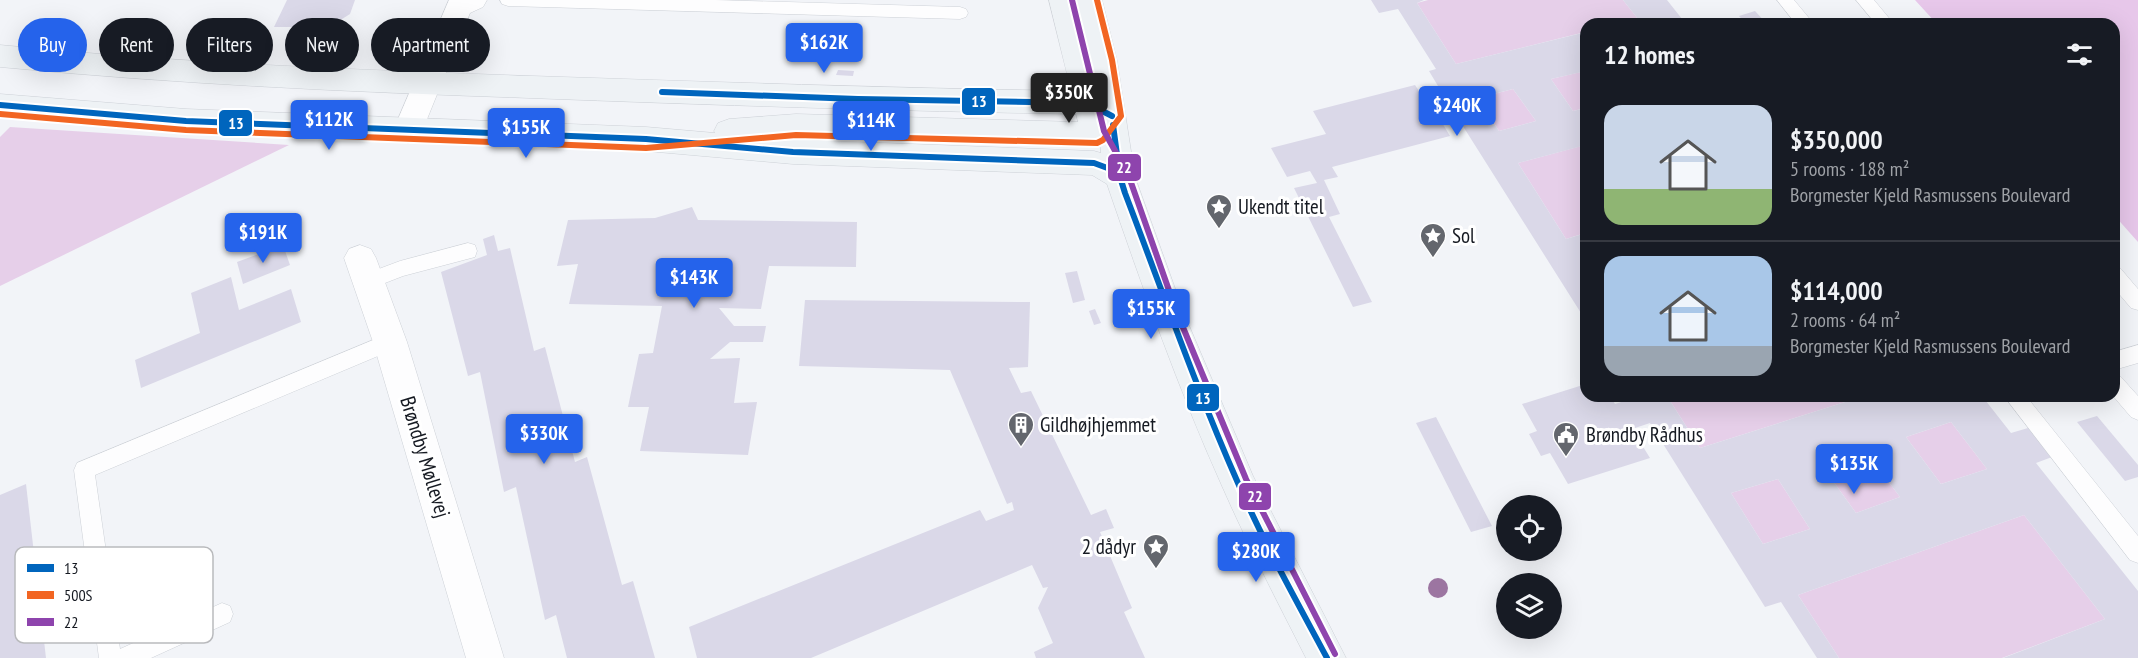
<!DOCTYPE html>
<meta charset="utf-8">
<style>
body{margin:0;font-family:"PT Sans Narrow",sans-serif;background:#242831;color:#f1f3f6;height:100vh;display:flex;flex-direction:column;font-size:22px;white-space:nowrap}
*{box-sizing:border-box;margin:0}
p{font-size:20px;color:#9ea1a6}
.icon{flex:none;width:33px;height:33px;fill:none;stroke:currentColor;stroke-width:2;stroke-linecap:round;stroke-linejoin:round}
.map{position:relative;flex:1;overflow:hidden}
.details{position:absolute;left:1580px;top:18px;width:540px;height:384px;display:flex;flex-direction:column;background:#171b24;border-radius:18px;box-shadow:0 6px 24px #0002}
.details>*{flex:none}
.guide{position:absolute;left:18px;top:18px;width:570px;height:54px;display:flex;gap:12px}
.tools{position:absolute;left:1496px;top:495px;display:grid;gap:12px}
.tools a{display:grid;place-items:center;width:66px;height:66px;border-radius:50%;background:#171b24;box-shadow:0 6px 24px #0002;font-size:30px}
.price{position:absolute;translate:-50% -51px;padding:0 14px;border-radius:6px;background:#2563eb;color:#fff;font-size:20px;line-height:39px;filter:drop-shadow(0 2px 3px #0008)}
.price::after{content:'';position:absolute;left:50%;top:36px;width:18px;height:14px;margin-left:-9px;background:inherit;clip-path:polygon(0 0,100% 0,50% 100%)}
.price.selected{background:#222;color:#fff}
ul{padding:0;list-style:none}
li{display:flex;align-items:center;gap:18px;height:150px;padding:0 24px}
li+li{border-top:2px solid #363941}
li span{display:grid;place-items:center;flex:none;width:168px;height:120px;border-radius:18px;color:#555}
li>.icon{margin-inline-start:auto}
span .icon{width:72px;height:72px;fill:#fffc;stroke-width:1}
li b{font-size:26px}
h2{display:flex;justify-content:space-between;align-items:center;height:72px;padding:0 24px;font-size:26px}
.pill{padding:0 21px;border-radius:27px;background:#171b24;box-shadow:0 6px 24px #0002;font-size:21px;line-height:54px}
.pill.selected{background:#2563eb;color:#fff}
.map>svg:first-child{display:block}
.green{fill:#e6cfe9}
.forest{fill:#e7c7ea}
.building{fill:#dad8e8;fill-rule:evenodd}
.lines{fill:none;stroke-linecap:round;stroke-linejoin:round}
.lane-casing{stroke:#cdd1d7;stroke-width:1}
.street-casing{stroke:#cdd1d7;stroke-width:1}
.secondary-casing{stroke:#cdd1d7;stroke-width:1}
.lane{fill:#fdfdfe;fill-rule:evenodd}
.street{fill:#fdfdfe;fill-rule:evenodd}
.secondary{fill:#eef2f5;fill-rule:evenodd}
.bus-1-casing{stroke:#fff;stroke-width:10}
.bus-2-casing{stroke:#fff;stroke-width:10}
.bus-3-casing{stroke:#fff;stroke-width:10}
.bus-1{stroke:#0065bd;stroke-width:6}
.bus-2{stroke:#f26522;stroke-width:6}
.bus-3{stroke:#8e44ad;stroke-width:6}
.tree{fill:#9c75a1}
.labels{text-anchor:middle;stroke-width:6;stroke-linejoin:round;paint-order:stroke}
.poi-label{font-size:21px;fill:#161a22;stroke:#fff;text-anchor:start}
.street-label{font-size:21px;fill:#161a22;stroke:#fff}
.key{fill:#fff;stroke:#b9babd;stroke-width:1.5}
.key-label{font-size:16px;fill:#161a22}
.line-badge{stroke:#fff;stroke-width:2}
.badge-label{font-size:16px;text-anchor:middle;font-weight:bold;fill:#fff}
</style>
<div class="map">
<svg width="2138" height="658" viewBox="0 0 2138 658">
<rect width="100%" height="100%" fill="#f2f4f8"/>
<g class="green">
<polygon points="1428,0 1623,0 1638,19 1620,24 1586,24 1585,32 1456,64 1417,3"/>
<polygon points="1585,71 1585,108 1573,111 1551,79"/>
<polygon points="1513,89 1536,121 1499,131 1478,98"/>
<polygon points="10,127 289,145 0,286 0,137"/>
<polygon points="1585,145 1585,233 1566,239 1518,163"/>
<polygon points="1667,396 1864,396 1700,448"/>
<polygon points="1951,422 1987,469 1941,484 1906,437"/>
<polygon points="1866,452 1900,497 1856,513 1823,467"/>
<polygon points="1778,479 1810,529 1763,544 1731,493"/>
<polygon points="2024,515 2105,619 2002,658 1839,658 1798,595"/>
</g>
<polygon class="forest" points="1915,0 2138,0 2138,242 2114,215 2114,24 1937,24"/>
<g class="building">
<polygon points="287,0 355,0 350,14 334,24 328,24 326,27 274,27"/>
<path d="M1371,0H1424L1417,3L1456,64L1586,32V71L1551,79L1573,111L1586,108V145L1518,163L1566,239L1586,233V321L1454,112L1438,116L1450,136L1332,167L1338,177L1324,180L1340,214L1329,217L1372,302L1353,307L1294,188L1317,183L1310,171L1287,177L1271,148L1326,134L1313,111L1415,85L1419,91L1438,86L1429,71L1436,69L1398,9L1379,13ZM1513,89L1536,121L1499,131L1478,98Z"/>
<polygon points="1623,0 1667,0 1686,24 1623,24 1638,19"/>
<polygon points="1755,11 1767,24 1746,24 1739,16"/>
<polygon points="838,70 854,71 853,76 836,75"/>
<polygon points="692,207 698,220 857,222 856,267 769,266 761,309 719,308 734,326 766,326 763,342 730,342 710,359 740,358 734,403 757,402 748,455 640,451 649,407 628,407 639,354 653,353 662,306 569,304 578,264 557,266 568,220 655,218"/>
<polygon points="494,235 498,251 510,248 534,351 545,347 575,462 587,457 622,585 633,581 655,658 567,658 556,615 545,620 516,487 504,492 480,372 468,376 441,272 487,255 483,239"/>
<polygon points="283,245 290,265 243,284 237,262"/>
<polygon points="1077,271 1085,300 1073,303 1065,273"/>
<polygon points="231,277 239,310 291,289 301,322 141,388 135,360 200,333 191,293"/>
<polygon points="805,300 1030,302 1028,367 1009,368 1021,393 1031,391 1091,515 1106,509 1114,528 1100,532 1132,608 1124,612 1145,658 1036,658 1034,652 1053,643 1038,608 1048,587 1043,588 1032,565 811,658 697,658 689,627 980,510 986,521 1014,510 1012,502 1007,504 950,370 799,366"/>
<polygon points="1095,309 1101,323 1094,325 1089,311"/>
<path d="M1586,384V396H1610L1615,404L1634,398L1632,396H1667L1700,448L1864,396H1982L2011,433L2028,428L2052,457L2036,463L2138,591V658H2003L2105,619L2024,515L1798,595L1839,658H1817L1781,602L1765,607L1650,423L1632,429L1650,458L1568,484L1550,453L1541,456L1529,434L1537,431L1522,404ZM1951,422L1987,469L1941,484L1906,437ZM1866,452L1900,497L1856,513L1823,467ZM1778,479L1810,529L1763,544L1731,493Z"/>
<polygon points="2097,416 2138,465 2138,477 2125,481 2077,422"/>
<polygon points="1436,417 1464,472 1492,526 1471,532 1416,423"/>
<polygon points="26,484 46,658 0,658 0,495"/>
</g>
<g class="lines">
<defs>
<g id="lane">
<polygon points="500,0 715,0 960,7 966,9 968,13 966,17 960,19 508,6 502,4"/>
<polygon points="1777,0 1794,0 1814,24 1796,24"/>
<polygon points="1856,0 1874,0 1894,24 1876,24"/>
<polygon points="468,243 475,245 477,251 475,257 403,276 367,290 360,288 357,282 360,276 400,261"/>
<polygon points="2114,267 2121,269 2138,289 2138,310 2131,308 2114,288"/>
<polygon points="390,333 397,336 400,342 397,348 95,475 120,649 222,603 230,606 233,614 230,622 151,658 99,658 74,470 77,463"/>
<polygon points="2138,345 2138,363 2114,370 2114,352"/>
<polygon points="2114,374 2121,377 2138,396 2138,420 2131,417 2113,396"/>
<polygon points="2004,396 2026,396 2138,536 2138,563 2130,560"/>
</g>
<g id="street">
<polygon points="449,0 487,0 483,7 470,13 419,139 408,143 397,139 393,131"/>
<polygon points="360,245 371,249 376,258 407,342 504,658 466,658 373,342 344,258 349,249"/>
</g>
<path id="secondary" d="M1049,0H1102L1117,61L1135,177L1185,316L1253,476L1346,658H1306C1277,601 1248,545 1222,486C1178,388 1142,286 1107,184L1092,175L793,164L646,151L186,133L0,116V94L186,109L646,127L715,133L714,131L718,123L729,119L796,114L1078,122L1076,114C894,111 712,105 529,98C353,92 176,84 0,67V45C177,63 354,70 532,76C712,82 891,88 1071,91ZM796,138L1100,144L1101,153L1094,151L779,139Z"/>
</defs>
<use href="#lane" class="lane-casing"/>
<use href="#street" class="street-casing"/>
<use href="#secondary" class="secondary-casing"/>
<use href="#lane" class="lane"/>
<use href="#street" class="street"/>
<use href="#secondary" class="secondary"/>
<defs>
<g id="bus-1">
<polyline points="662,92 858,99 1087,103 1112,116"/>
<polyline points="0,105 186,121 646,139 793,152 1094,163 1110,169 1120,177"/>
<path d="M1113,125L1120,177L1125,193C1162,290 1196,388 1238,483C1264,543 1296,600 1327,658"/>
</g>
<polyline id="bus-2" points="0,114 186,130 646,148 796,135 1097,143 1103,140 1121,116 1112,60 1097,0"/>
<polyline id="bus-3" points="1072,0 1104,131 1128,174 1177,313 1246,479 1335,654"/>
</defs>
<use href="#bus-1" class="bus-1-casing"/>
<use href="#bus-2" class="bus-2-casing"/>
<use href="#bus-3" class="bus-3-casing"/>
<use href="#bus-1" class="bus-1"/>
<use href="#bus-2" class="bus-2"/>
<use href="#bus-3" class="bus-3"/>
</g>
<circle class="tree" cx="1438" cy="588" r="10"/>
<defs>
<symbol id="sight-pin" viewBox="-11 -11 22 30"><path d="M0 17L-7.5 6A9.5 9.5 0 1 1 7.5 6Z" fill="#63666d" stroke="#fff"/><path d="M0-6L1.8-2.2L6-1.7L2.9 1.2L3.7 5.4L0 3.3L-3.7 5.4L-2.9 1.2L-6-1.7L-1.8-2.2Z" fill="#fff"/></symbol>
<symbol id="building-pin" viewBox="-11 -11 22 30"><path d="M0 17L-7.5 6A9.5 9.5 0 1 1 7.5 6Z" fill="#63666d" stroke="#fff"/><path d="M-4-6H4V6H1V3H-1V6H-4ZM-2.5-4.3h1.7v1.8h-1.7ZM.8-4.3h1.7v1.8H.8ZM-2.5-1h1.7V.8h-1.7ZM.8-1h1.7V.8H.8Z" fill="#fff"/></symbol>
<symbol id="civic-pin" viewBox="-11 -11 22 30"><path d="M0 17L-7.5 6A9.5 9.5 0 1 1 7.5 6Z" fill="#63666d" stroke="#fff"/><path d="M-.6-6.5H3V-4.5H.6V-3L4-1V1h2V6H-6V1h2V-1L-.6-3ZM-1.2 2.5V6h2.4V2.5Z" fill="#fff"/></symbol>
</defs>
<g fill-rule="evenodd">
<use href="#sight-pin" x="1204" y="192" width="30" height="40"/>
<use href="#sight-pin" x="1418" y="221" width="30" height="40"/>
<use href="#building-pin" x="1006" y="410" width="30" height="40"/>
<use href="#civic-pin" x="1551" y="420" width="30" height="40"/>
<use href="#sight-pin" x="1141" y="532" width="30" height="40"/>
</g>
<g class="labels">
<g class="poi-label">
<text x="1238" y="214">Ukendt titel</text>
<text x="1452" y="243">Sol</text>
<text x="1040" y="432">Gildhøjhjemmet</text>
<text x="1586" y="442">Brøndby Rådhus</text>
<text x="1136" y="554" text-anchor="end">2 dådyr</text>
</g>
<g class="street-label">
<text transform="translate(425 457) rotate(73)" y="7">Brøndby Møllevej</text>
</g>
</g>
<rect x="15" y="547" width="198" height="96" rx="9" class="key"/>
<rect x="27" y="564" width="27" height="8" fill="#0065bd"/>
<rect x="27" y="591" width="27" height="8" fill="#f26522"/>
<rect x="27" y="618" width="27" height="8" fill="#8e44ad"/>
<g class="key-label">
<text x="64" y="574">13</text>
<text x="64" y="601">500S</text>
<text x="64" y="628">22</text>
</g>
<g class="line-badge">
<rect x="961" y="87" width="35" height="29" rx="6" fill="#0065bd"/>
<rect x="218" y="109" width="35" height="28" rx="6" fill="#0065bd"/>
<rect x="1107" y="153" width="35" height="29" rx="6" fill="#8e44ad"/>
<rect x="1186" y="383" width="34" height="29" rx="6" fill="#0065bd"/>
<rect x="1238" y="482" width="34" height="29" rx="6" fill="#8e44ad"/>
</g>
<g class="badge-label">
<text x="979" y="107">13</text>
<text x="236" y="129">13</text>
<text x="1124" y="173">22</text>
<text x="1203" y="404">13</text>
<text x="1255" y="502">22</text>
</g>
</svg>
<div class="tools">
<a><svg class="icon" aria-label="locate" viewBox="0 0 24 24"><circle cx="12" cy="12" r="6"/><path d="M12 2v4M12 18v4M2 12h4M18 12h4"/></svg></a>
<a><svg class="icon" aria-label="layers" viewBox="0 0 24 24"><path d="M12 4l9 5-9 5-9-5zM3 14l9 5 9-5"/></svg></a>
</div>
<b class="price" style="left:824px;top:74px">$162K</b>
<b class="price selected" style="left:1069px;top:124px">$350K</b>
<b class="price" style="left:1457px;top:137px">$240K</b>
<b class="price" style="left:329px;top:151px">$112K</b>
<b class="price" style="left:871px;top:152px">$114K</b>
<b class="price" style="left:526px;top:159px">$155K</b>
<b class="price" style="left:263px;top:264px">$191K</b>
<b class="price" style="left:694px;top:309px">$143K</b>
<b class="price" style="left:1151px;top:340px">$155K</b>
<b class="price" style="left:544px;top:465px">$330K</b>
<b class="price" style="left:1854px;top:495px">$135K</b>
<b class="price" style="left:1256px;top:583px">$280K</b>
<div class="guide">
<a class="pill selected">Buy</a>
<a class="pill">Rent</a>
<a class="pill">Filters</a>
<a class="pill">New</a>
<a class="pill">Apartment</a>
</div>
<section class="details">
<h2>12 homes<svg class="icon" aria-label="filters" viewBox="0 0 24 24"><path d="M4 7h16M4 17h16"/><circle cx="9" cy="7" r="2"/><circle cx="15" cy="17" r="2"/></svg></h2>
<ul>
<li><span style="background:linear-gradient(#c9d6e8 70%,#8fb573 0)"><svg class="icon" aria-label="home" viewBox="0 0 24 24"><path d="M3 11l9-7 9 7M6 9v11h12V9"/></svg></span><div><b>$350,000</b><p>5 rooms · 188 m²</p><p>Borgmester Kjeld Rasmussens Boulevard</p></div></li>
<li><span style="background:linear-gradient(#a9c7e8 75%,#9aa5b1 0)"><svg class="icon" aria-label="home" viewBox="0 0 24 24"><path d="M3 11l9-7 9 7M6 9v11h12V9"/></svg></span><div><b>$114,000</b><p>2 rooms · 64 m²</p><p>Borgmester Kjeld Rasmussens Boulevard</p></div></li>
</ul>
</section>
</div>
